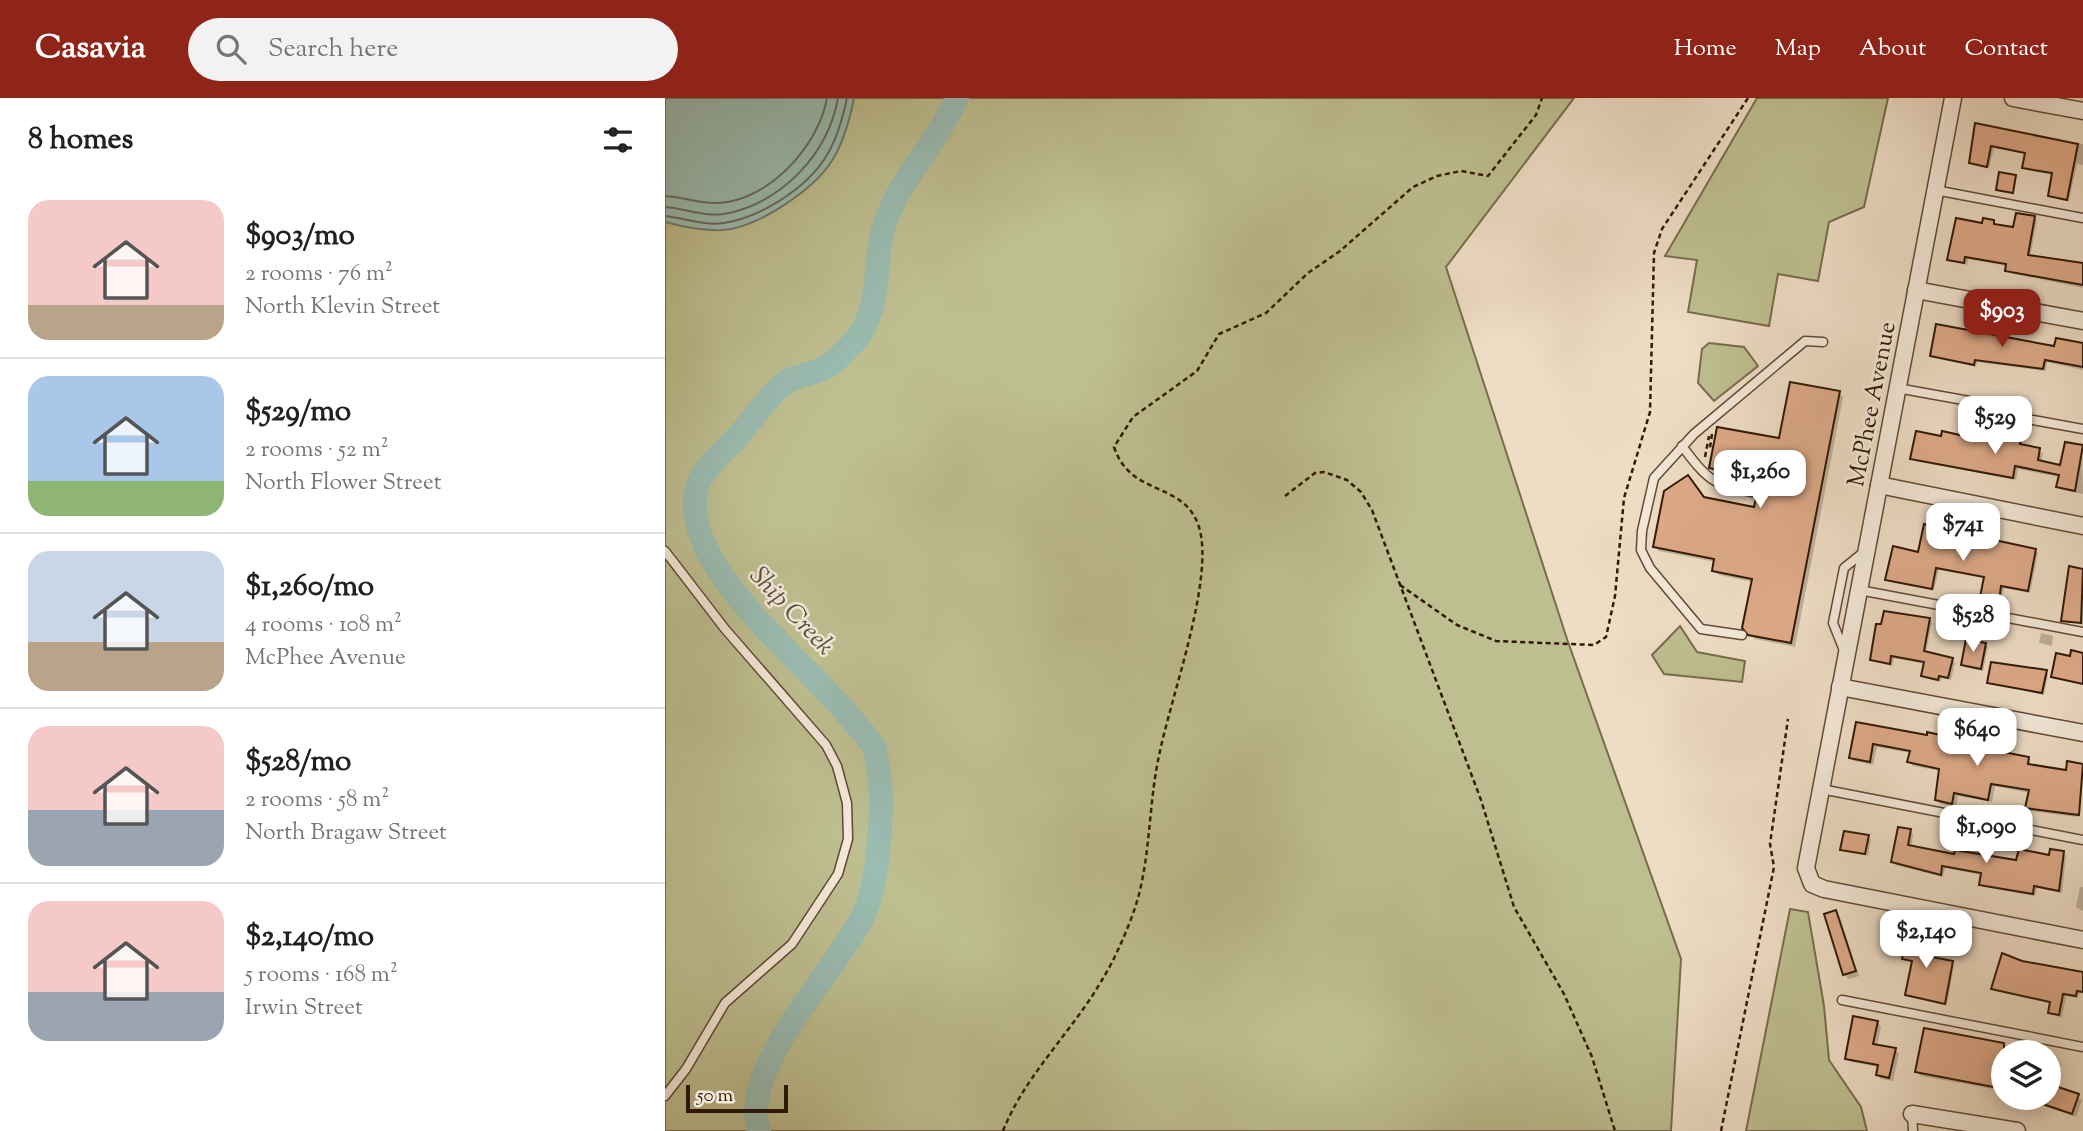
<!DOCTYPE html>
<meta charset="utf-8">
<style>
body{margin:0;font-family:"Sorts Mill Goudy",serif;background:#f2f2f2;color:#202124;height:100vh;display:flex;flex-direction:column;font-size:26px;white-space:nowrap}
*{box-sizing:border-box;margin:0}
p{font-size:23px;color:#757577}
.icon{flex:none;width:38px;height:38px;fill:none;stroke:currentColor;stroke-width:2;stroke-linecap:round;stroke-linejoin:round}
.map{position:relative;flex:1;overflow:hidden}
.drawer{display:flex;flex-direction:column;background:#fff;width:665px}
.drawer>*{flex:none}
.fabs{position:absolute;left:1326px;top:942px;display:grid;gap:14px}
.fabs a{display:grid;place-items:center;width:70px;height:70px;border-radius:50%;background:#fff;box-shadow:0 4px 18px #0003;font-size:35px}
.scale{position:absolute;left:21px;bottom:18px;width:102px;box-sizing:border-box;padding-left:7px;border:4px solid #321806;border-top:0;font-size:19px;line-height:24px;white-space:nowrap;color:#321806;-webkit-text-stroke:5px #f4e9d9;paint-order:stroke}
.price{position:absolute;translate:-50% -60px;padding:0 16px;border-radius:14px;background:#fff;color:#222;font-size:23px;line-height:46px;filter:drop-shadow(0 2px 4px #0008)}
.price::after{content:'';position:absolute;left:50%;top:42px;width:21px;height:16px;margin-left:-10px;background:inherit;clip-path:polygon(0 0,100% 0,50% 100%)}
.price.current{background:#8f2418;color:#fff}
ul{padding:0;list-style:none}
li{display:flex;align-items:center;gap:21px;height:175px;padding:0 28px}
li+li{border-top:2px solid #e0e0e0}
li span{display:grid;place-items:center;flex:none;width:196px;height:140px;border-radius:21px;color:#555}
li>.icon{margin-inline-start:auto}
span .icon{width:84px;height:84px;fill:#fffc;stroke-width:1}
li b{font-size:30px}
h2{display:flex;justify-content:space-between;align-items:center;height:84px;padding:0 28px;font-size:30px}
header{display:flex;align-items:center;gap:42px;box-sizing:border-box;height:98px;padding:0 35px;background:#8f2418;color:#fff}
header strong{font-size:33px}
nav{display:flex;gap:38px;margin-inline-start:auto;font-size:24px}
.search{width:490px;height:63px;background:#f2f2f2;display:flex;align-items:center;gap:18px;box-sizing:border-box;padding:0 24px;border-radius:38px;color:#757577;font-size:26px}
main{display:flex;flex:1;min-height:0}
.map>svg:first-child{display:block}
.green{fill:#bebf91;stroke:#786c4c;stroke-width:2}
.water{fill:#9abcb1;stroke:#707a6d;stroke-width:2}
.shadow{fill:#0003}
.lines{fill:none;stroke-linecap:round;stroke-linejoin:round}
.shore{stroke:#666a5c;stroke-width:2}
.river{stroke:#9abcb1;stroke-width:24}
.building{fill:#deaa89;stroke:#321806;stroke-width:2}
.service-casing{stroke:#614936;stroke-width:11}
.minor-casing{stroke:#614936;stroke-width:19}
.path{stroke:#321806;stroke-width:2.5;stroke-dasharray:5 3.5;stroke-linecap:butt}
.service{stroke:#f4e9d9;stroke-width:8}
.minor{stroke:#f4e9d9;stroke-width:16}
.labels{text-anchor:middle;stroke-width:5;stroke-linejoin:round;paint-order:stroke}
.street-label{font-size:24px;fill:#321806;stroke:#f4e9d9}
.water-label{font-size:26px;font-style:italic;fill:#565142;stroke:#f4e9d9}
</style>
<header>
<strong>Casavia</strong>
<div class="search"><svg class="icon" aria-label="search" viewBox="0 0 24 24"><circle cx="10" cy="10" r="6"/><path d="M15 15l6 6"/></svg>Search here</div>
<nav><a>Home</a><a>Map</a><a>About</a><a>Contact</a></nav>
</header>
<main>
<section class="drawer">
<h2>8 homes<svg class="icon" aria-label="filters" viewBox="0 0 24 24"><path d="M4 7h16M4 17h16"/><circle cx="9" cy="7" r="2"/><circle cx="15" cy="17" r="2"/></svg></h2>
<ul>
<li><span style="background:linear-gradient(#f6c9c9 75%,#b9a48a 0)"><svg class="icon" aria-label="home" viewBox="0 0 24 24"><path d="M3 11l9-7 9 7M6 9v11h12V9"/></svg></span><div><b>$903/mo</b><p>2 rooms · 76 m²</p><p>North Klevin Street</p></div></li>
<li><span style="background:linear-gradient(#a9c7e8 75%,#8fb573 0)"><svg class="icon" aria-label="home" viewBox="0 0 24 24"><path d="M3 11l9-7 9 7M6 9v11h12V9"/></svg></span><div><b>$529/mo</b><p>2 rooms · 52 m²</p><p>North Flower Street</p></div></li>
<li><span style="background:linear-gradient(#c9d6e8 65%,#b9a48a 0)"><svg class="icon" aria-label="home" viewBox="0 0 24 24"><path d="M3 11l9-7 9 7M6 9v11h12V9"/></svg></span><div><b>$1,260/mo</b><p>4 rooms · 108 m²</p><p>McPhee Avenue</p></div></li>
<li><span style="background:linear-gradient(#f6c9c9 60%,#9aa5b1 0)"><svg class="icon" aria-label="home" viewBox="0 0 24 24"><path d="M3 11l9-7 9 7M6 9v11h12V9"/></svg></span><div><b>$528/mo</b><p>2 rooms · 58 m²</p><p>North Bragaw Street</p></div></li>
<li><span style="background:linear-gradient(#f6c9c9 65%,#9aa5b1 0)"><svg class="icon" aria-label="home" viewBox="0 0 24 24"><path d="M3 11l9-7 9 7M6 9v11h12V9"/></svg></span><div><b>$2,140/mo</b><p>5 rooms · 168 m²</p><p>Irwin Street</p></div></li>
</ul>
</section>
<div class="map">
<svg width="1418" height="1033" viewBox="0 0 1418 1033">
<rect width="100%" height="100%" fill="#eeddc5"/>
<filter id="stains"><feTurbulence type="fractalNoise" baseFrequency=".00286" numOctaves="4"/><feColorMatrix values="0 0 0 0 .2 0 0 0 0 .09 0 0 0 0 .02 0 0 0 .5 -.17"/></filter>
<radialGradient id="worn" r=".72"><stop offset=".6" stop-color="#630" stop-opacity="0"/><stop offset="1" stop-color="#630" stop-opacity=".3"/></radialGradient>
<g class="green">
<polygon points="0,0 909,0 781,169 902,541 1016,861 1006,1033 0,1033"/>
<polygon points="1092,0 1223,0 1199,109 1164,124 1153,183 1113,176 1104,228 1023,214 1032,162 1000,158"/>
<polygon points="1044,245 1079,249 1093,268 1049,303 1033,285 1037,251"/>
<polygon points="1015,528 1032,554 1080,563 1077,584 999,576 987,557"/>
<polygon points="1125,811 1143,814 1159,908 1164,962 1196,1009 1202,1033 1081,1033"/>
</g>
<path class="water" d="M0,0H189C185,20 179,43 168,61C150,91 94,129 58,132C39,133 18,129 0,124Z"/>
<g class="shadow">
<polygon points="1312,27 1418,46 1418,67 1412,66 1404,103 1385,97 1389,77 1362,72 1359,69 1362,56 1329,50 1324,70 1308,67 1306,64"/>
<polygon points="1369,120 1372,122 1365,159 1418,167 1418,190 1345,175 1343,168 1303,161 1302,167 1284,161 1328,123 1331,128 1350,131"/>
<polygon points="1418,255 1418,272 1382,264 1381,273 1312,264 1311,269 1267,257"/>
<polygon points="1174,295 1178,299 1130,549 1090,541 1079,530 1088,484 1054,477 1049,472 1051,464 994,453 990,449 1040,401 1091,411 1096,383 1050,374 1046,369 1115,342"/>
<polygon points="1355,341 1358,348 1378,355 1376,365 1397,369 1417,349 1418,396 1397,392 1393,389 1395,379 1353,371 1351,382 1251,363 1247,360 1336,348"/>
<polygon points="1279,432 1280,442 1319,450 1370,453 1373,455 1365,495 1339,490 1336,504 1320,501 1317,499 1321,480 1274,471 1269,492 1222,482"/>
<polygon points="1406,470 1418,473 1418,527 1398,522"/>
<polygon points="1264,521 1267,524 1261,555 1290,564 1286,582 1277,579 1276,584 1260,580 1258,578 1261,566 1229,560 1227,568 1207,562 1218,528"/>
<polygon points="1376,535 1388,538 1387,548 1374,545"/>
<polygon points="1320,546 1323,549 1318,573 1300,569 1298,567"/>
<polygon points="1418,556 1418,597 1418,587 1388,579 1406,560"/>
<polygon points="1381,574 1383,577 1379,597 1324,584"/>
<polygon points="1192,626 1332,652 1336,656 1363,661 1367,668 1402,674 1404,665 1418,667 1412,719 1366,713 1362,710 1365,695 1330,688 1327,704 1293,698 1291,709 1275,706 1272,702 1276,673 1248,668 1244,664 1246,655 1212,649 1208,667 1189,663 1186,659"/>
<polygon points="1245,733 1248,736 1246,750 1290,758 1353,764 1398,755 1401,758 1397,795 1372,790 1370,798 1319,789 1316,786 1317,777 1280,770 1278,779 1231,767 1228,763"/>
<polygon points="1203,739 1206,742 1203,758 1177,751"/>
<polygon points="1415,789 1418,789 1418,813 1411,809"/>
<polygon points="1171,814 1175,819 1194,878 1184,881 1179,876"/>
<polygon points="1265,840 1268,842 1265,860 1289,867 1282,907 1242,897 1248,865 1239,861"/>
<polygon points="1339,857 1391,872 1418,875 1418,896 1414,895 1413,900 1401,898 1397,920 1385,915 1387,906 1331,893 1328,890"/>
<polygon points="1212,924 1216,928 1212,948 1230,952 1234,956 1228,983 1216,981 1212,977 1214,969 1186,964 1182,960"/>
<polygon points="1337,947 1341,950 1339,999 1384,999 1384,988 1417,1002 1411,1019 1359,1001 1358,1005 1342,1002 1338,998 1339,993 1256,978 1252,974"/>
</g>
<g class="lines">
<g class="shore">
<path d="M0,98C18,99 35,106 53,105C104,103 154,47 162,0"/>
<path d="M0,109C19,110 39,119 59,116C117,105 163,56 173,0"/>
<path d="M0,118C19,120 40,128 59,125C97,119 143,89 162,57C172,40 178,19 182,0"/>
</g>
<path class="river" d="M94,1033C73,969 172,873 199,816C213,786 219,710 214,677C213,669 212,659 210,652C206,642 195,631 188,623C145,567 16,471 31,394C36,369 59,355 75,336C88,321 100,302 115,289C129,276 150,277 165,267C173,261 181,252 188,245C221,209 205,160 223,117C239,77 274,41 292,0"/>
</g>
<g class="building">
<polygon points="1310,25 1413,46 1402,102 1383,98 1387,75 1357,70 1360,55 1326,48 1322,69 1304,65"/>
<polygon points="1334,74 1351,77 1348,95 1331,92"/>
<polygon points="1351,115 1370,118 1363,157 1418,165 1418,187 1340,173 1341,166 1300,159 1299,165 1282,162 1291,120 1317,125 1318,120 1329,122 1329,126 1348,129"/>
<polygon points="1271,226 1389,248 1391,240 1418,245 1418,269 1380,262 1378,271 1310,262 1309,267 1265,258"/>
<polygon points="1125,284 1175,293 1126,545 1083,537 1077,530 1087,481 1047,473 1049,461 988,449 999,393 1023,377 1039,399 1089,409 1095,381 1044,370 1052,329 1114,340"/>
<polygon points="1251,333 1276,338 1277,333 1335,346 1337,336 1356,340 1355,346 1375,350 1373,362 1395,367 1400,344 1418,347 1410,393 1391,389 1394,377 1350,368 1348,380 1245,361"/>
<polygon points="1259,426 1280,430 1278,440 1318,448 1320,440 1371,451 1363,493 1336,488 1334,503 1315,499 1319,479 1271,470 1267,491 1220,482 1228,448 1253,454"/>
<polygon points="1404,468 1418,471 1416,525 1396,523"/>
<polygon points="1219,513 1265,520 1259,553 1288,560 1283,580 1274,578 1273,582 1256,578 1259,564 1226,558 1225,566 1205,562 1211,526 1216,526"/>
<polygon points="1301,541 1321,545 1316,571 1296,567"/>
<polygon points="1406,552 1418,555 1418,586 1386,579 1391,555 1405,558"/>
<polygon points="1326,564 1382,572 1377,595 1322,585"/>
<polygon points="1191,624 1262,637 1262,634 1333,650 1333,653 1364,659 1363,666 1401,672 1402,663 1418,666 1414,717 1360,710 1364,692 1326,686 1323,702 1289,695 1287,706 1270,702 1274,671 1242,664 1245,653 1208,646 1205,664 1184,660"/>
<polygon points="1233,729 1246,731 1243,747 1289,756 1290,752 1351,762 1354,751 1384,757 1385,751 1399,753 1394,793 1369,788 1368,796 1314,787 1316,775 1277,768 1276,777 1226,764"/>
<polygon points="1179,733 1204,737 1200,756 1175,752"/>
<polygon points="1171,812 1191,873 1178,877 1159,816"/>
<polygon points="1242,833 1266,838 1262,858 1288,863 1280,906 1240,897 1247,863 1237,861"/>
<polygon points="1337,855 1357,863 1418,874 1418,894 1412,893 1411,898 1398,896 1394,917 1383,915 1385,904 1326,891"/>
<polygon points="1188,918 1213,923 1208,946 1231,950 1224,980 1211,977 1213,967 1180,961"/>
<polygon points="1259,930 1339,945 1339,991 1250,974"/>
<polygon points="1384,986 1414,996 1407,1016 1363,1001 1384,999"/>
</g>
<g class="lines">
<defs>
<g id="service">
<polyline points="1270,92 1418,120"/>
<polyline points="1232,290 1304,303"/>
<polyline points="1368,322 1418,331"/>
<path d="M1017,348C1042,381 1046,386 1087,394"/>
<polyline points="0,453 60,531 161,647 172,668 182,705 183,741 173,776 127,846 60,905 21,971 0,998"/>
<polyline points="1194,492 1418,534"/>
<polyline points="1077,537 1036,531 985,470 976,452 977,433 989,380 1029,336 1140,243 1158,244"/>
<polyline points="1180,555 1168,525 1179,470 1200,453"/>
<polyline points="1156,691 1418,742"/>
<polyline points="1177,902 1418,949"/>
<polyline points="1247,1016 1248,1033"/>
</g>
<g id="minor">
<polyline points="1288,0 1141,770 1147,786 1159,791 1418,842"/>
<polyline points="1348,0 1418,13"/>
<polyline points="1251,192 1418,223"/>
<polyline points="1214,387 1418,428"/>
<polyline points="1175,589 1418,635"/>
<polyline points="1247,1016 1352,1033"/>
</g>
</defs>
<use href="#service" class="service-casing"/>
<use href="#minor" class="minor-casing"/>
<g class="path">
<polyline points="1047,336 1045,350 1048,350"/>
<polyline points="1040,359 1044,338"/>
<polyline points="620,398 650,375 659,374 682,382 696,394 707,412 816,702 849,809 899,896 927,959 950,1033"/>
<polyline points="735,487 792,527 831,543 929,547 941,539 950,498 959,400 985,314 989,155 997,131 1083,0"/>
<path d="M338,1033C360,977 407,934 437,882C450,861 462,833 470,810C486,761 483,708 494,658C505,601 550,481 534,429C519,382 466,400 449,349L468,319L532,273L554,236L601,215L643,175L675,153L748,89L772,78L796,73L823,78L871,17L877,0"/>
<polyline points="1056,1033 1109,769 1105,746 1123,621"/>
</g>
<use href="#service" class="service"/>
<use href="#minor" class="minor"/>
</g>
<g class="labels">
<g class="street-label">
<text transform="translate(1206 306) rotate(-79)" y="8">McPhee Avenue</text>
</g>
<g class="water-label">
<text transform="translate(128 512) rotate(47)" y="9">Ship Creek</text>
</g>
</g>
<rect width="100%" height="100%" filter="url(#stains)"/>
<rect width="100%" height="100%" fill="url(#worn)"/>
</svg>
<div class="fabs">
<a><svg class="icon" aria-label="layers" viewBox="0 0 24 24"><path d="M12 4l9 5-9 5-9-5zM3 14l9 5 9-5"/></svg></a>
</div>
<div class="scale">50 m</div>
<b class="price current" style="left:1337px;top:251px">$903</b>
<b class="price" style="left:1330px;top:358px">$529</b>
<b class="price" style="left:1095px;top:412px">$1,260</b>
<b class="price" style="left:1298px;top:465px">$741</b>
<b class="price" style="left:1308px;top:556px">$528</b>
<b class="price" style="left:1312px;top:670px">$640</b>
<b class="price" style="left:1321px;top:767px">$1,090</b>
<b class="price" style="left:1261px;top:872px">$2,140</b>
</div>
</main>
